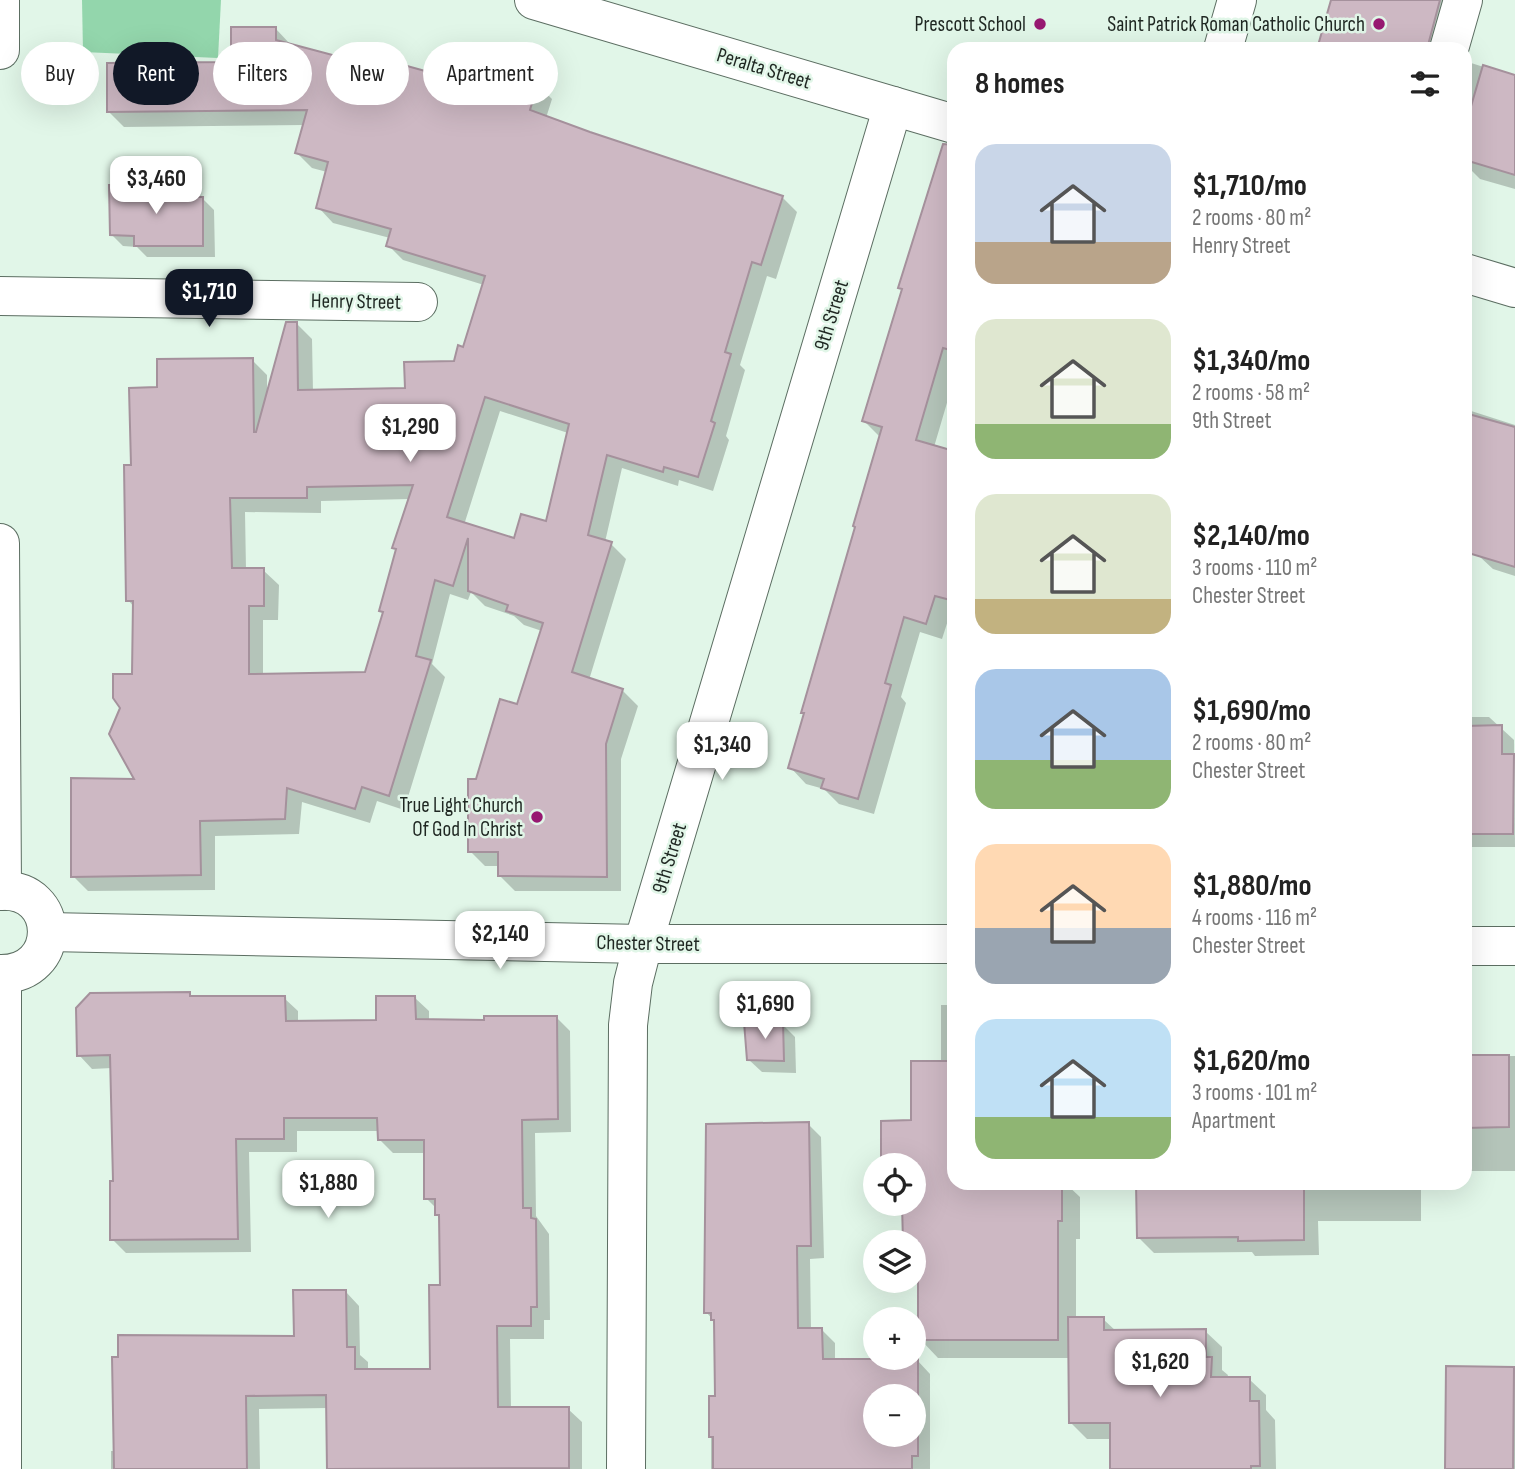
<!DOCTYPE html>
<meta charset="utf-8">
<style>
body{margin:0;font-family:"Sofia Sans Condensed",sans-serif;background:#f6f6f6;color:#222;height:100vh;display:flex;flex-direction:column;font-size:26px;white-space:nowrap}
*{box-sizing:border-box;margin:0}
p{font-size:23px;color:#767676}
.icon{flex:none;width:38px;height:38px;fill:none;stroke:currentColor;stroke-width:2;stroke-linecap:round;stroke-linejoin:round}
.map{position:relative;flex:1;overflow:hidden}
.details{position:absolute;left:947px;top:42px;width:525px;height:1148px;display:flex;flex-direction:column;background:#fff;border-radius:21px;box-shadow:0 7px 28px #0002}
.details>*{flex:none}
.top-card{position:absolute;left:21px;top:42px;width:665px;height:63px;display:flex;gap:14px}
.controls{position:absolute;left:863px;top:1153px;display:grid;gap:14px}
.controls a{display:grid;place-items:center;width:63px;height:63px;border-radius:50%;background:#fff;box-shadow:0 7px 28px #0002;font-size:35px}
.price{position:absolute;translate:-50% -60px;padding:0 16px;border-radius:14px;background:#fff;color:#222;font-size:23px;line-height:46px;filter:drop-shadow(0 2px 4px #0008)}
.price::after{content:'';position:absolute;left:50%;top:42px;width:21px;height:16px;margin-left:-10px;background:inherit;clip-path:polygon(0 0,100% 0,50% 100%)}
.price.current{background:#111827;color:#fff}
ul{padding:0;list-style:none}
li{display:flex;align-items:center;gap:21px;height:175px;padding:0 28px}
li span{display:grid;place-items:center;flex:none;width:196px;height:140px;border-radius:21px;color:#555}
li>.icon{margin-inline-start:auto}
span .icon{width:84px;height:84px;fill:#fffc;stroke-width:1}
li b{font-size:30px}
h2{display:flex;justify-content:space-between;align-items:center;height:84px;padding:0 28px;font-size:30px}
.chip{padding:0 24px;border-radius:32px;background:#fff;box-shadow:0 7px 28px #0002;font-size:24px;line-height:63px}
.chip.current{background:#111827;color:#fff}
.map>svg:first-child{display:block}
.green{fill:#93d6ac}
.shadow{fill:#0003;fill-rule:evenodd}
.building{fill:#cdb8c3;stroke:#a5919c;stroke-width:2;fill-rule:evenodd}
.lines{fill:none;stroke-linecap:round;stroke-linejoin:round}
.minor-casing{stroke:#5c6e62;stroke-width:40}
.minor{stroke:#fff;stroke-width:38}
.poi-dot{fill:#971971;stroke:#e1f6e8;stroke-width:2.5}
.labels{text-anchor:middle;stroke-width:5;stroke-linejoin:round;paint-order:stroke}
.poi-label{font-size:21px;fill:#1f2722;stroke:#e1f6e8;text-anchor:end}
.street-label{font-size:21px;fill:#1f2722;stroke:#e1f6e8}
</style>
<div class="map">
<svg width="1515" height="1469" viewBox="0 0 1515 1469">
<rect width="100%" height="100%" fill="#e1f6e8"/>
<polygon class="green" points="82,0 221,0 218,58 83,52"/>
<g class="shadow">
<polygon points="1333,0 1469,0 1454,49 1318,49"/>
<path d="M276,29L291,45L356,63L437,76L537,84L552,99L546,118L782,197L797,212L776,279L767,276L740,365L745,370L726,436L729,440L713,491L679,480L678,486L622,468L605,542L611,544L626,559L589,680L623,691L638,706L621,759V891H515L500,876V866H485L470,851L477,781L518,706L542,631L524,625L514,616L485,606L471,592L468,600L450,594L432,664L445,677L404,810L377,801L370,823L302,802L299,834L215,836V890L88,891L73,876L137,781L134,675L135,608L128,600L132,467L159,389L252,360L267,375V393L297,324L312,339L313,392L407,390L455,362L464,349L484,285L403,260L388,245L390,238L333,223L318,207L327,172L312,168L297,153L304,125L124,127L109,112L233,64ZM500,411L568,433L547,524L515,540L464,525ZM410,499L394,548L397,551L385,614L366,673L263,676V620H278L279,585L263,570H246L245,512L321,513V501Z"/>
<polygon points="1468,62 1515,77 1515,189 1480,179 1465,164 1465,67"/>
<polygon points="179,187 190,198 202,198 214,210 215,257 147,257 137,247 123,246 111,234"/>
<polygon points="954,206 954,379 934,447 954,453 954,612 951,611 942,639 920,632 901,697 906,703 874,814 839,804 824,789 806,784 790,767 881,438 864,421 903,291 900,287"/>
<polygon points="1465,409 1515,425 1515,576 1493,569 1479,556 1487,514 1465,508"/>
<polygon points="1465,717 1489,717 1514,740 1515,847 1465,847"/>
<polygon points="954,826 954,841 950,837"/>
<polygon points="189,994 193,997 284,998 298,1011 298,1023 378,1022 415,998 429,1011 429,1021 486,1022 556,1017 570,1031 571,1132 535,1133 536,1216 549,1234 550,1320 544,1320 544,1339 510,1339 511,1409 568,1409 582,1422 582,1469 329,1469 328,1408 259,1409 260,1469 111,1469 111,1451 116,1451 296,1337 346,1292 359,1306 360,1355 368,1362 368,1371 432,1371 442,1286 441,1219 437,1215 437,1209 426,1198 426,1153 393,1153 379,1139 379,1131 297,1131 297,1152 249,1152 251,1252 126,1253 112,1239 115,1182 112,1068 92,1069 79,1055"/>
<polygon points="941,1005 954,1005 954,1183 1065,1183 1080,1197 1080,1239 1076,1239 1076,1319 1103,1319 1116,1331 1205,1331 1222,1347 1222,1370 1228,1375 1227,1379 1249,1379 1266,1395 1266,1410 1275,1420 1276,1469 1111,1469 1111,1439 1087,1439 1071,1423 1070,1358 938,1358 920,1339 919,1256 914,1250 914,1242 905,1241 904,1204 914,1204 913,1122 941,1063"/>
<polygon points="782,1024 795,1037 796,1073 762,1072 748,1059"/>
<rect x="1465" y="1056" width="50" height="115"/>
<path d="M808,1124L821,1137L824,1258L810,1259L811,1330H822L835,1343V1360H917L930,1374V1469H711V1398H717L716,1323L706,1312ZM875,1396H914V1435H875Z"/>
<polygon points="1138,1183 1421,1183 1421,1221 1318,1221 1319,1255 1255,1256 1252,1252 1154,1253 1138,1237"/>
<polygon points="1448,1368 1515,1369 1515,1469 1447,1469"/>
</g>
<g class="building">
<polygon points="1331,0 1440,0 1427,49 1317,49"/>
<path d="M231,27H276V40L355,61L356,55L388,64L389,61L436,74L442,53L538,83L530,110L590,132L783,196L761,265L752,262L725,352L731,354L711,421L715,423L698,477L664,467L663,472L607,455L588,535L612,542L572,672L623,689L606,744L607,877L498,876V852H468V779H476L500,699L517,704L543,623L506,611L508,605L468,591V538L453,586L435,580L416,656L431,660L389,796L362,787L355,809L287,788L285,819L200,821L201,875L71,877V778L134,779L109,734L120,708L113,698V674H132L133,601H126L124,465H131L129,388L157,387V359L253,358L254,432H256L286,322H297L298,390L405,388L404,362L454,361L458,345L463,347L485,276L386,246L391,229L316,208L328,162L295,153L307,110L107,112V63L231,62ZM485,397L569,424L546,521L521,514L514,538L447,517ZM413,485L392,548L396,549L379,611L383,612L365,672L249,674V606H264V568H232L230,498H307V487Z"/>
<polygon points="1483,65 1515,75 1515,175 1465,160 1465,127"/>
<polygon points="943,144 954,145 954,351 943,348 916,440 954,451 954,601 935,596 926,624 904,617 885,683 891,685 858,799 821,788 824,779 788,768 804,713 801,713 855,527 853,526 882,427 862,421 902,289 898,288"/>
<polygon points="109,185 180,185 180,197 203,197 203,246 134,246 134,236 110,235"/>
<polygon points="1465,413 1515,427 1515,567 1465,552"/>
<polygon points="1502,725 1502,754 1514,754 1513,834 1465,834 1465,726"/>
<polygon points="190,992 190,996 285,996 286,1021 376,1020 376,996 415,996 416,1019 484,1020 484,1016 557,1016 558,1119 522,1120 523,1208 531,1208 531,1218 536,1219 537,1307 531,1307 531,1326 497,1326 498,1407 569,1407 569,1468 327,1469 326,1395 246,1396 247,1469 114,1469 112,1357 118,1357 118,1335 294,1336 293,1290 346,1290 347,1347 355,1347 355,1369 430,1369 429,1285 440,1285 439,1215 435,1215 435,1199 424,1199 424,1140 378,1140 377,1118 284,1118 284,1139 236,1139 238,1239 110,1240 110,1181 113,1181 110,1055 77,1056 76,1008 90,993"/>
<polygon points="744,1022 783,1022 784,1061 747,1060"/>
<polygon points="1465,1055 1509,1055 1509,1127 1465,1128"/>
<polygon points="911,1061 954,1061 954,1183 1062,1183 1062,1221 1058,1221 1058,1340 918,1340 918,1242 903,1242 902,1204 914,1204 914,1166 881,1166 881,1121 911,1120"/>
<path d="M809,1122L811,1246H797L798,1328H822L823,1359H918V1456H912V1469H713V1437H709V1396H715L714,1320H711V1313H704L706,1124ZM875,1396H914V1435H875Z"/>
<polygon points="1136,1183 1304,1183 1304,1240 1238,1241 1238,1237 1137,1238"/>
<polygon points="1068,1317 1104,1317 1104,1330 1206,1329 1206,1357 1212,1357 1211,1377 1250,1377 1250,1401 1259,1401 1260,1466 1251,1466 1251,1469 1110,1469 1110,1423 1069,1423"/>
<polygon points="1446,1366 1514,1367 1513,1469 1445,1469"/>
</g>
<g class="lines">
<defs>
<g id="minor">
<polyline points="534,0 954,124"/>
<polyline points="1223,49 1237,0"/>
<polyline points="1449,49 1463,0"/>
<polyline points="0,50 0,0"/>
<polyline points="1465,273 1515,288"/>
<polyline points="0,296 418,302"/>
<polyline points="0,543 2,891"/>
<path d="M0,891C62,887 63,975 0,974"/>
<polyline points="48,932 643,944 954,944"/>
<polyline points="1465,946 1515,946"/>
<polyline points="2,974 2,1469"/>
<polyline points="626,1469 628,1025 633,983 643,944 893,106"/>
</g>
</defs>
<use href="#minor" class="minor-casing"/>
<use href="#minor" class="minor"/>
</g>
<g class="poi-dot">
<circle cx="1040" cy="24" r="7"/>
<circle cx="1379" cy="24" r="7"/>
<circle cx="537" cy="817" r="7"/>
</g>
<g class="labels">
<g class="poi-label">
<text x="1026" y="31">Prescott School</text>
<text x="1365" y="31">Saint Patrick Roman Catholic Church</text>
<text x="523" y="812">True Light Church<tspan x="523" dy="24">Of God In Christ</tspan></text>
</g>
<g class="street-label">
<text transform="translate(764 68) rotate(17)" y="7">Peralta Street</text>
<text transform="translate(356 301) rotate(1)" y="7">Henry Street</text>
<text transform="translate(831 315) rotate(-73)" y="7">9th Street</text>
<text transform="translate(669 858) rotate(-73)" y="7">9th Street</text>
<text transform="translate(648 943) rotate(1)" y="7">Chester Street</text>
</g>
</g>
</svg>
<div class="controls">
<a><svg class="icon" aria-label="locate" viewBox="0 0 24 24"><circle cx="12" cy="12" r="6"/><path d="M12 2v4M12 18v4M2 12h4M18 12h4"/></svg></a>
<a><svg class="icon" aria-label="layers" viewBox="0 0 24 24"><path d="M12 4l9 5-9 5-9-5zM3 14l9 5 9-5"/></svg></a>
<a>+</a>
<a>−</a>
</div>
<b class="price" style="left:156px;top:216px">$3,460</b>
<b class="price current" style="left:209px;top:329px">$1,710</b>
<b class="price" style="left:410px;top:464px">$1,290</b>
<b class="price" style="left:722px;top:782px">$1,340</b>
<b class="price" style="left:500px;top:971px">$2,140</b>
<b class="price" style="left:765px;top:1041px">$1,690</b>
<b class="price" style="left:328px;top:1220px">$1,880</b>
<b class="price" style="left:1160px;top:1399px">$1,620</b>
<div class="top-card">
<a class="chip">Buy</a>
<a class="chip current">Rent</a>
<a class="chip">Filters</a>
<a class="chip">New</a>
<a class="chip">Apartment</a>
</div>
<section class="details">
<h2>8 homes<svg class="icon" aria-label="filters" viewBox="0 0 24 24"><path d="M4 7h16M4 17h16"/><circle cx="9" cy="7" r="2"/><circle cx="15" cy="17" r="2"/></svg></h2>
<ul>
<li><span style="background:linear-gradient(#c9d6e8 70%,#b9a48a 0)"><svg class="icon" aria-label="home" viewBox="0 0 24 24"><path d="M3 11l9-7 9 7M6 9v11h12V9"/></svg></span><div><b>$1,710/mo</b><p>2 rooms · 80 m²</p><p>Henry Street</p></div></li>
<li><span style="background:linear-gradient(#dfe7d0 75%,#8fb573 0)"><svg class="icon" aria-label="home" viewBox="0 0 24 24"><path d="M3 11l9-7 9 7M6 9v11h12V9"/></svg></span><div><b>$1,340/mo</b><p>2 rooms · 58 m²</p><p>9th Street</p></div></li>
<li><span style="background:linear-gradient(#dfe7d0 75%,#c2b280 0)"><svg class="icon" aria-label="home" viewBox="0 0 24 24"><path d="M3 11l9-7 9 7M6 9v11h12V9"/></svg></span><div><b>$2,140/mo</b><p>3 rooms · 110 m²</p><p>Chester Street</p></div></li>
<li><span style="background:linear-gradient(#a9c7e8 65%,#8fb573 0)"><svg class="icon" aria-label="home" viewBox="0 0 24 24"><path d="M3 11l9-7 9 7M6 9v11h12V9"/></svg></span><div><b>$1,690/mo</b><p>2 rooms · 80 m²</p><p>Chester Street</p></div></li>
<li><span style="background:linear-gradient(#ffd9b3 60%,#9aa5b1 0)"><svg class="icon" aria-label="home" viewBox="0 0 24 24"><path d="M3 11l9-7 9 7M6 9v11h12V9"/></svg></span><div><b>$1,880/mo</b><p>4 rooms · 116 m²</p><p>Chester Street</p></div></li>
<li><span style="background:linear-gradient(#bfe0f5 70%,#8fb573 0)"><svg class="icon" aria-label="home" viewBox="0 0 24 24"><path d="M3 11l9-7 9 7M6 9v11h12V9"/></svg></span><div><b>$1,620/mo</b><p>3 rooms · 101 m²</p><p>Apartment</p></div></li>
</ul>
</section>
</div>
